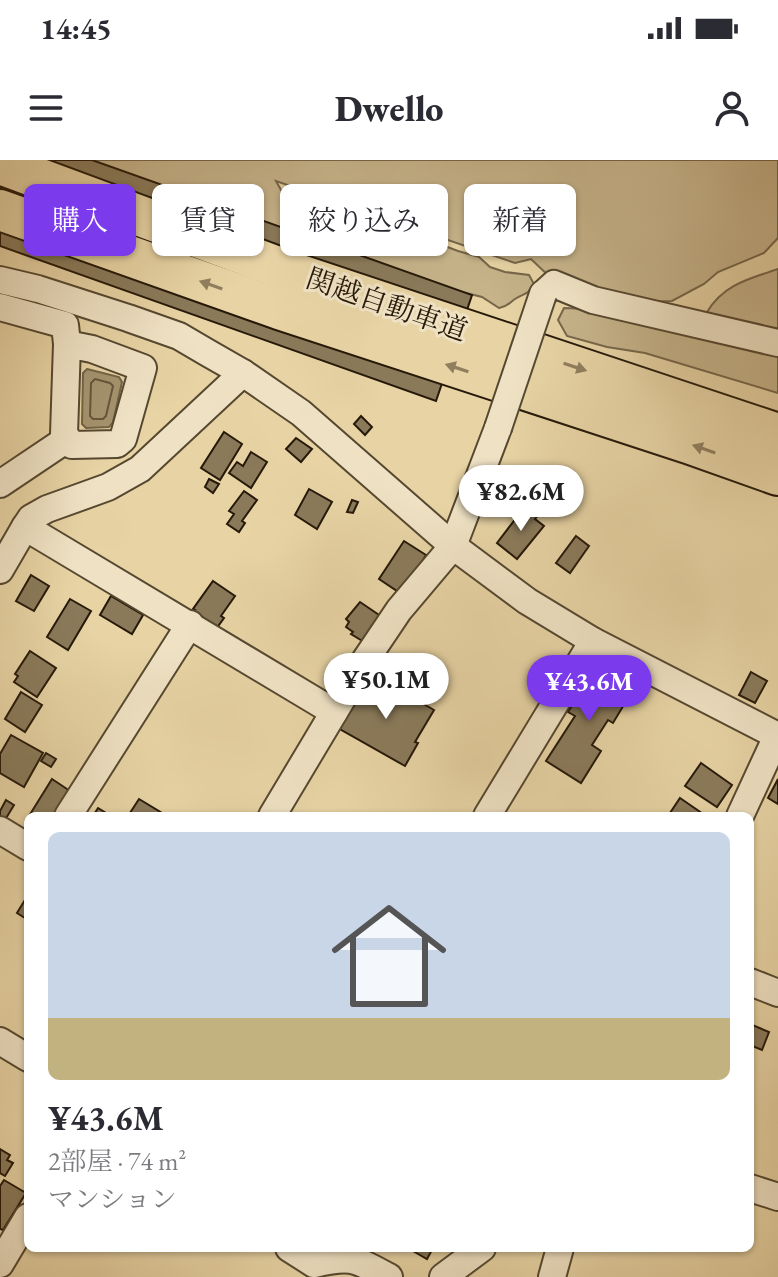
<!DOCTYPE html>
<html lang="ja">
<meta charset="utf-8">
<style>
body{margin:0;font-family:"EB Garamond","Noto Serif JP",serif;background:#f2f2f3;color:#2b2b33;height:100vh;display:flex;flex-direction:column;font-size:30px;white-space:nowrap}
*{box-sizing:border-box;margin:0}
p{font-size:26px;color:#7c7c81}
.icon{flex:none;width:44px;height:44px;fill:none;stroke:currentColor;stroke-width:2;stroke-linecap:round;stroke-linejoin:round}
.map{position:relative;flex:1;overflow:hidden}
.panel{position:absolute;left:24px;top:652px;width:730px;height:440px;display:flex;flex-direction:column;background:#fff;border-radius:12px;box-shadow:0 2px 6px #0004}
.panel>*{flex:none}
.hud{position:absolute;left:24px;top:24px;width:730px;height:72px;display:flex;gap:16px}
.price{position:absolute;translate:-50% -68px;padding:0 18px;border-radius:28px;background:#fff;color:#222;font-size:26px;line-height:52px;filter:drop-shadow(0 2px 4px #0008)}
.price::after{content:'';position:absolute;left:50%;top:48px;width:24px;height:18px;margin-left:-12px;background:inherit;clip-path:polygon(0 0,100% 0,50% 100%)}
.price.active{background:#7c3aed;color:#fff}
ul{padding:0;list-style:none}
li{display:grid;align-content:center;gap:16px;height:424px;padding:0 24px}
li+li{border-top:2px solid #e1e1e2}
li span{display:grid;place-items:center;height:248px;border-radius:12px;color:#555}
li>.icon{margin-inline-start:auto}
span .icon{width:144px;height:144px;fill:#fffc;stroke-width:1}
li b{font-size:34px}
.pill{padding:0 28px;border-radius:12px;background:#fff;box-shadow:0 2px 6px #0004;font-size:28px;line-height:72px}
.pill.active{background:#7c3aed;color:#fff}
.status{display:flex;justify-content:space-between;align-items:center;height:56px;padding:0 40px;background:#fff;direction:ltr}
.status svg{height:22px;fill:currentColor}
header{display:flex;justify-content:space-between;align-items:center;height:104px;padding:0 24px;background:#fff;font-size:36px;font-weight:800}
.map>svg:first-child{display:block}
.green{fill:#c6b38a;stroke:#76664a;stroke-width:2}
.water{fill:#a5946f;stroke:#726346;stroke-width:2}
.lines{fill:none;stroke-linecap:round;stroke-linejoin:round}
.shore{stroke:#66563c;stroke-width:2}
.building{fill:#8a7a5a;stroke:#261909;stroke-width:2}
.minor-casing{stroke:#564830;stroke-width:30}
.highway-casing{stroke:#261909;stroke-width:44}
.minor{stroke:#efe2c4;stroke-width:26}
.highway{stroke:#e7d3a4;stroke-width:40}
.minor-bridge-casing{stroke:#564830;stroke-width:30;stroke-linecap:butt}
.minor-bridge{stroke:#efe2c4;stroke-width:26}
.oneway{fill:#907f5e}
.labels{text-anchor:middle;stroke-width:6;stroke-linejoin:round;paint-order:stroke}
.street-label{font-size:28px;fill:#261909;stroke:#efe2c4}
</style>
<div class="status"><b>14:45</b><svg viewBox="0 0 49 12"><path d="M0 12V9h3v3zM5 12V6h3v6zM10 12V3h3v9zM15 12V0h3v12zM26 1h20v11H26zM47 4h2v5h-2z"/></svg></div>
<header><svg class="icon" aria-label="menu" viewBox="0 0 24 24"><path d="M4 6h16M4 12h16M4 18h16"/></svg>Dwello<svg class="icon" aria-label="person" viewBox="0 0 24 24"><circle cx="12" cy="8" r="4"/><path d="M4 21q1-7 8-7t8 7"/></svg></header>
<div class="map">
<svg width="778" height="1117" viewBox="0 0 778 1117">
<rect width="100%" height="100%" fill="#e7d3a4"/>
<filter id="stains"><feTurbulence type="fractalNoise" baseFrequency=".0025" numOctaves="4"/><feColorMatrix values="0 0 0 0 .2 0 0 0 0 .09 0 0 0 0 .02 0 0 0 .5 -.17"/></filter>
<radialGradient id="worn" r=".72"><stop offset=".6" stop-color="#630" stop-opacity="0"/><stop offset="1" stop-color="#630" stop-opacity=".3"/></radialGradient>
<g class="green">
<path d="M86,0H778V78L764,93L718,112L704,124L672,141L639,142L550,117L531,99L515,103L276,21L281,30L298,32L315,39L324,46L330,47L342,56L352,58L367,57L384,66L413,74L458,91L479,97L490,107L505,112L529,115L535,126C526,136 524,133 515,139C508,144 508,146 499,148L482,137L454,130Z"/>
<path d="M778,109V177L744,169L707,152C724,124 749,119 778,109Z"/>
<polygon points="564,148 586,149 778,188 778,233 645,193 607,187 567,176 558,160"/>
</g>
<polygon class="water" points="87,209 119,217 122,222 113,262 109,267 86,268 82,264 83,213"/>
<g class="lines">
<polygon class="shore" points="95,219 110,223 113,226 106,256 103,259 93,259 90,256 91,223"/>
</g>
<g class="building">
<polygon points="0,0 92,0 472,135 436,241 0,86"/>
<polygon points="361,256 372,267 365,275 354,264"/>
<polygon points="224,272 242,284 220,320 201,308"/>
<polygon points="296,278 312,289 301,302 286,289"/>
<polygon points="251,292 267,302 251,328 229,313 237,302 243,306"/>
<polygon points="209,319 219,324 213,333 205,327"/>
<polygon points="309,329 332,342 317,369 295,355"/>
<polygon points="244,331 257,340 242,361 245,363 239,372 227,364 234,354 229,351"/>
<polygon points="352,340 358,342 353,353 347,352"/>
<polygon points="529,347 539,354 535,359 544,366 517,399 497,383 523,349 526,352"/>
<polygon points="576,376 589,386 570,413 556,403"/>
<polygon points="404,381 426,395 403,435 379,419"/>
<polygon points="31,415 49,426 34,451 16,441"/>
<polygon points="213,421 235,436 221,456 224,458 216,469 193,453 195,450 193,449"/>
<polygon points="111,436 143,455 132,474 100,455"/>
<polygon points="70,439 91,451 68,490 47,477"/>
<polygon points="360,442 382,457 364,482 351,474 353,472 346,467 349,462 346,459"/>
<polygon points="30,491 56,508 37,537 14,522 18,516 15,514"/>
<polygon points="597,505 634,528 613,563 608,560 592,585 601,591 581,623 546,601 575,556 568,552"/>
<polygon points="751,512 767,521 755,543 739,535"/>
<polygon points="375,516 383,521 377,533 384,537 391,525 434,550 415,582 418,583 405,606 338,568 354,530 364,535"/>
<polygon points="21,532 42,545 25,572 5,559"/>
<polygon points="11,575 43,593 24,627 0,613 0,594"/>
<polygon points="46,593 56,599 51,607 41,601"/>
<polygon points="701,603 732,625 717,647 685,626"/>
<polygon points="52,619 73,633 58,656 29,656"/>
<polygon points="778,619 778,644 768,638"/>
<polygon points="680,638 706,656 668,656"/>
<polygon points="139,639 162,653 161,656 128,656"/>
<polygon points="6,640 14,645 5,660 0,657 0,651"/>
<polygon points="98,648 111,656 93,656"/>
<polygon points="28,735 28,760 17,753"/>
<polygon points="750,864 769,872 762,890 750,885"/>
<polygon points="0,989 10,995 7,1000 13,1003 5,1016 0,1013"/>
<polygon points="4,1020 26,1033 3,1070 0,1069 0,1026"/>
<polygon points="408,1088 433,1088 427,1099"/>
</g>
<g class="lines">
<defs>
<g id="minor">
<polyline points="0,120 38,129 128,158 179,176 208,193 243,213 301,253 453,386 527,441 593,481 778,576"/>
<polyline points="543,134 554,124 593,140 778,183"/>
<polyline points="0,147 65,165 67,184"/>
<polygon points="67,184 92,189 143,208 123,279 117,284 72,285 64,274"/>
<polyline points="0,324 67,279"/>
<polyline points="25,367 31,358 47,349 108,327 140,309 243,213"/>
<polyline points="0,410 25,367 334,552"/>
<polyline points="68,656 190,464"/>
<polyline points="272,656 364,502 399,450 453,386 498,268"/>
<polyline points="487,656 593,481"/>
<polyline points="740,656 777,576"/>
<polyline points="0,670 28,687"/>
<polyline points="750,822 778,833"/>
<polyline points="0,881 28,898"/>
<polyline points="750,1028 778,1037"/>
<path d="M289,1088L314,1104C352,1095 355,1099 389,1117"/>
<polyline points="0,1104 28,1057"/>
<polyline points="443,1117 482,1088"/>
<polyline points="552,1117 560,1088"/>
</g>
<g id="highway">
<polyline points="0,4 294,113 778,274"/>
<polyline points="0,50 279,149 688,283 778,315"/>
</g>
</defs>
<use href="#minor" class="minor-casing"/>
<use href="#highway" class="highway-casing"/>
<use href="#minor" class="minor"/>
<use href="#highway" class="highway"/>
<defs>
<polyline id="minor-bridge" points="498,268 543,134"/>
</defs>
<use href="#minor-bridge" class="minor-bridge-casing"/>
<use href="#minor-bridge" class="minor-bridge"/>
</g>
<defs><path id="oneway-solid" d="M-6-.8H1V-3.2L6.5 0L1 3.2V.8H-6Z" transform="scale(2)"/></defs>
<g class="oneway">
<use href="#oneway-solid" transform="translate(211 125) rotate(-161)"/>
<use href="#oneway-solid" transform="translate(575 207) rotate(18)"/>
<use href="#oneway-solid" transform="translate(457 208) rotate(-162)"/>
<use href="#oneway-solid" transform="translate(704 289) rotate(-161)"/>
</g>
<g class="labels">
<g class="street-label">
<text transform="translate(387 144) rotate(19)" y="10">関越自動車道</text>
</g>
</g>
<rect width="100%" height="100%" filter="url(#stains)"/>
<rect width="100%" height="100%" fill="url(#worn)"/>
</svg>
<b class="price" style="left:521px;top:373px">¥82.6M</b>
<b class="price" style="left:386px;top:561px">¥50.1M</b>
<b class="price active" style="left:589px;top:563px">¥43.6M</b>
<div class="hud">
<a class="pill active">購入</a>
<a class="pill">賃貸</a>
<a class="pill">絞り込み</a>
<a class="pill">新着</a>
</div>
<section class="panel">
<ul>
<li><span style="background:linear-gradient(#c9d6e8 75%,#c2b280 0)"><svg class="icon" aria-label="home" viewBox="0 0 24 24"><path d="M3 11l9-7 9 7M6 9v11h12V9"/></svg></span><div><b>¥43.6M</b><p>2部屋 · 74 m²</p><p>マンション</p></div></li>
</ul>
</section>
</div>
